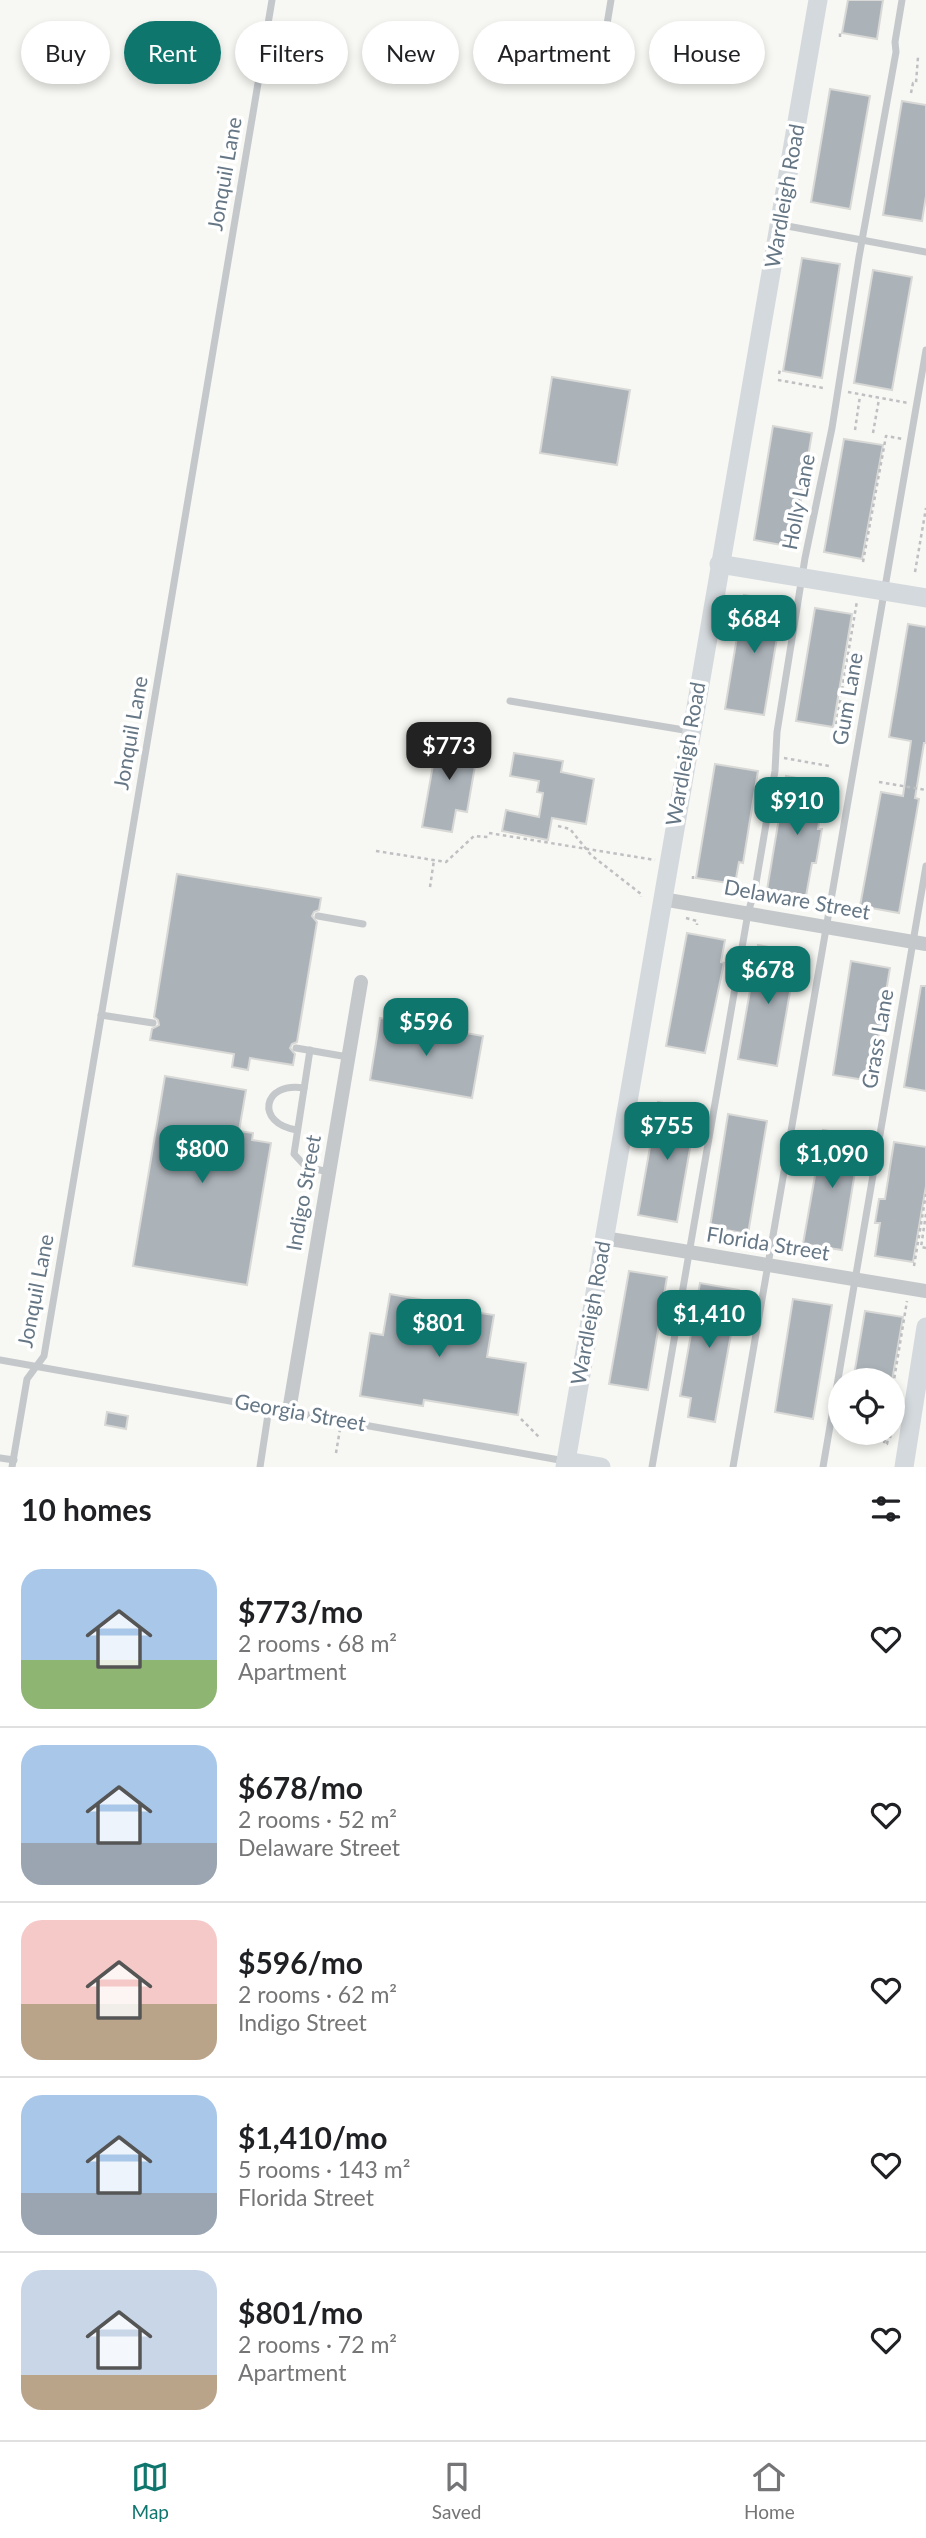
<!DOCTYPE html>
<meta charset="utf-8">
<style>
body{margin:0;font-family:Lato,sans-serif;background:#f6f6f6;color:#202124;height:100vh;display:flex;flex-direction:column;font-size:26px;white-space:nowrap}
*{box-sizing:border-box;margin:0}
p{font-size:23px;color:#757577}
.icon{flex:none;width:38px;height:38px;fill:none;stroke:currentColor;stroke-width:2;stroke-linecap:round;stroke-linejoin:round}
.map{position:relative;height:1467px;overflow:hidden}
.panel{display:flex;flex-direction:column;background:#fff;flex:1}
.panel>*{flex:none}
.top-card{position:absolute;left:21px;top:21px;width:886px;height:63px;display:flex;gap:14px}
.tools{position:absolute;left:828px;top:1368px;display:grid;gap:14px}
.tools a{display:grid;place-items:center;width:77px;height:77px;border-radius:50%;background:#fff;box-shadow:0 4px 10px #0003;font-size:35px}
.price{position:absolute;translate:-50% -60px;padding:0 16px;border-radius:14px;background:#0f766e;color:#fff;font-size:23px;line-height:46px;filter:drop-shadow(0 2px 4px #0008)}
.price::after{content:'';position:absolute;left:50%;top:42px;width:21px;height:16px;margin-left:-10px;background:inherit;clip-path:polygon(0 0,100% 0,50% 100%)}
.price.active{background:#222;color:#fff}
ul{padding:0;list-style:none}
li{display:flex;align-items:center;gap:21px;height:175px;padding:0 21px}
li+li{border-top:2px solid #e0e0e0}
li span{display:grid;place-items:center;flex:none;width:196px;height:140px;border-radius:21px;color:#555}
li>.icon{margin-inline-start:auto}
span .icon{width:84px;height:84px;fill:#fffc;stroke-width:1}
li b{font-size:30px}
h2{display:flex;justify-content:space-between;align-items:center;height:84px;padding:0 21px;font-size:30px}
.pill{padding:0 24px;border-radius:32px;background:#fff;box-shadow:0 4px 10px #0003;font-size:24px;line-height:63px}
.pill.active{background:#0f766e;color:#fff}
.menu{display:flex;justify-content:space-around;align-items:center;height:98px;border-top:2px solid #e0e0e0;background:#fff;font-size:19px;color:#757577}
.menu a{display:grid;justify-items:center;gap:4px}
.menu .active{color:#0f766e}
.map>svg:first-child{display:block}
.building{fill:#abb3b9;stroke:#d8d8d6;stroke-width:2}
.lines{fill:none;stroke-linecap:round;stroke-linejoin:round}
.path{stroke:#bec0c2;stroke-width:2.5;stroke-dasharray:3.5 3.5;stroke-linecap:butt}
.lane{stroke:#c4c8cb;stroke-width:7}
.street{stroke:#c4c8cb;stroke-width:14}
.secondary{stroke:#d4d9dd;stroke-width:19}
.labels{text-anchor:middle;stroke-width:7;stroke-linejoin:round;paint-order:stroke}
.street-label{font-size:21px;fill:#657685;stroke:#fff}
</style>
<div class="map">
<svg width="926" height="1467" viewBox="0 0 926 1467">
<rect width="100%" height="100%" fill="#f7f7f3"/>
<g class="building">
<polygon points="848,0 883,0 877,39 842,33"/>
<polygon points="830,89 870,96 850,209 811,202"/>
<polygon points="902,101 926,105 926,196 922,221 883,215"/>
<polygon points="802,258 840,264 822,378 783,371"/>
<polygon points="873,270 912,277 892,390 854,383"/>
<polygon points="552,377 630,390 617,465 540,453"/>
<polygon points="773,426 812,433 793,547 754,540"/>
<polygon points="844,439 883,445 862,559 824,552"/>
<polygon points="744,595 783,602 764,715 725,709"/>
<polygon points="815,608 852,614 833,727 796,721"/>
<polygon points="908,624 926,627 926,743 924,743 915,798 919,799 899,913 860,906 881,792 903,796 911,741 889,737"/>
<polygon points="439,731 469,736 465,765 475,766 467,812 456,810 452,832 422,827"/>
<polygon points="514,753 563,761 561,772 594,779 586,824 552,818 548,840 502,831 506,810 539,817 543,793 537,792 539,781 510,776"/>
<polygon points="715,764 758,771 743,863 739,862 735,884 696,878"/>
<polygon points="786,776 825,783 818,829 822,829 816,863 812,863 806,896 767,890"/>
<polygon points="177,874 321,898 319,910 314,912 312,916 317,922 297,1042 292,1044 290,1048 295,1054 293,1065 250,1058 248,1070 232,1067 234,1054 150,1040 152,1029 159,1025 158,1020 154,1017"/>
<polygon points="687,933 725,940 721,962 724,963 705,1053 666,1046"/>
<polygon points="758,945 797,952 777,1066 738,1059"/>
<polygon points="851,961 890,968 871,1081 833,1075"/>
<polygon points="921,986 926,986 926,1091 904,1087"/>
<polygon points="380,1018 483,1036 472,1098 370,1080"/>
<polygon points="165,1076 246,1090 239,1131 253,1133 252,1140 271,1143 247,1285 133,1266"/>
<polygon points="658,1102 697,1109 677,1222 638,1215"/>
<polygon points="728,1114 767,1121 748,1234 710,1227"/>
<polygon points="823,1130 861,1136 842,1250 803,1244"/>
<polygon points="894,1142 926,1147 926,1186 913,1262 875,1256 880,1223 875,1223 879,1199 885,1199"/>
<polygon points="629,1271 667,1277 648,1390 609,1384"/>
<polygon points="700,1283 739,1290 715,1422 688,1417 691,1398 680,1396"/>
<polygon points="390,1294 440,1303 439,1304 454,1307 453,1309 494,1315 487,1357 526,1363 518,1415 424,1400 423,1406 360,1396 370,1333 383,1335"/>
<polygon points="793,1299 832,1305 813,1419 775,1412"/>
<polygon points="865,1311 903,1317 892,1381 853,1381"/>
<polygon points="107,1412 128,1416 126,1429 105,1425"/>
</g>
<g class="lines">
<g class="path">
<polyline points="840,37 840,33"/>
<polyline points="911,93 913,83 916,83 918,57"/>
<polyline points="779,374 780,370"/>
<polyline points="778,380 823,388"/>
<polyline points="848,392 908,403"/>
<polyline points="855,430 860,396"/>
<polyline points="873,433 879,399"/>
<polyline points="863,562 886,436 903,439"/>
<polyline points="915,572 926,508"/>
<polyline points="835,731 857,601"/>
<polyline points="784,758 829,766"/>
<polyline points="879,782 926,790"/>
<polyline points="558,826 570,829 591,855 641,894 641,897"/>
<polyline points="489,833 655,860"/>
<polyline points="376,851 446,862 474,836 489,837"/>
<polyline points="693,879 693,876"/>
<polyline points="430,887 434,860"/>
<polyline points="807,898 807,896"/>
<polyline points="858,909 859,905"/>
<polyline points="686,918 697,921 697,925"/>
<polyline points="406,1022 409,1008"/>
<polyline points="926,1214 921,1247 926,1248"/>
<polyline points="914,1266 926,1194"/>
<polyline points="892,1392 907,1301"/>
<polyline points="521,1419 539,1437"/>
<polyline points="886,1433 884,1444 887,1444 889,1433"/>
<polyline points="890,1438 891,1433"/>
<polyline points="336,1453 340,1429"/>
</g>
<g class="lane">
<polyline points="598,79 611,0"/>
<polyline points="782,225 926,252"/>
<polyline points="510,701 690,731"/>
<polyline points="318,916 363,924"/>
<polyline points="101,1015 153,1023"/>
<polyline points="296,1048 348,1057"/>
<polyline points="310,1050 294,1154 306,1167 329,1172"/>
<path d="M297,1130C255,1124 262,1081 304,1088"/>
<polyline points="0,1360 565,1461"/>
<polyline points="0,1458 14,1460"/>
<polyline points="12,1467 27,1379 44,1356 272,0"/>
<polyline points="260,1467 269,1408"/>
<polyline points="652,1467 748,913 755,889 775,771 777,732 805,558 832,428 859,257 896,52 895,42 902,0"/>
<polyline points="733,1467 926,350"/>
<polyline points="823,1467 926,866"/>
</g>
<g class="street">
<polyline points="662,899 926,944"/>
<polyline points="604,1238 926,1291"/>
<polyline points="289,1411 361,982"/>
</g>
<g class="secondary">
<polyline points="719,564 926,598"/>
<polyline points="566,1461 601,1467"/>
<polyline points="565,1467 818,0"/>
<polyline points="904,1467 926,1327"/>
</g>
</g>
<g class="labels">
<g class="street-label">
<text transform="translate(225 174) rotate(-80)" y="7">Jonquil Lane</text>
<text transform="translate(785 196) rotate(-80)" y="7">Wardleigh Road</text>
<text transform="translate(799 502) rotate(-79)" y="7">Holly Lane</text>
<text transform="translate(848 699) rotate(-80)" y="7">Gum Lane</text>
<text transform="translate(131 733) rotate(-80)" y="7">Jonquil Lane</text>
<text transform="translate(686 754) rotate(-80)" y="7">Wardleigh Road</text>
<text transform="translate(797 900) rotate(10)" y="7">Delaware Street</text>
<text transform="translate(878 1039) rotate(-80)" y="7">Grass Lane</text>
<text transform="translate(304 1193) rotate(-80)" y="7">Indigo Street</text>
<text transform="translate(768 1244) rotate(9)" y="7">Florida Street</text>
<text transform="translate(36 1291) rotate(-79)" y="7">Jonquil Lane</text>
<text transform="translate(591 1313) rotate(-80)" y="7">Wardleigh Road</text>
<text transform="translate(300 1413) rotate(10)" y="7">Georgia Street</text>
</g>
</g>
</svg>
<div class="tools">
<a><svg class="icon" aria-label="locate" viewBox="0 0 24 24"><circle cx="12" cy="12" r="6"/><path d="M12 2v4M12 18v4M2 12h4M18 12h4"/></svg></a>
</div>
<b class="price" style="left:754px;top:655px">$684</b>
<b class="price active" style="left:449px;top:782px">$773</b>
<b class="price" style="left:797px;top:837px">$910</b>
<b class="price" style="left:768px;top:1006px">$678</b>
<b class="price" style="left:426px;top:1058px">$596</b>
<b class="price" style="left:667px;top:1162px">$755</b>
<b class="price" style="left:202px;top:1185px">$800</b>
<b class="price" style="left:832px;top:1190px">$1,090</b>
<b class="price" style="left:709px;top:1350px">$1,410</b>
<b class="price" style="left:439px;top:1359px">$801</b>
<div class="top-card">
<a class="pill">Buy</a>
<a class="pill active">Rent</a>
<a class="pill">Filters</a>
<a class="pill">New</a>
<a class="pill">Apartment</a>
<a class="pill">House</a>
</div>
</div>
<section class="panel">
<h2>10 homes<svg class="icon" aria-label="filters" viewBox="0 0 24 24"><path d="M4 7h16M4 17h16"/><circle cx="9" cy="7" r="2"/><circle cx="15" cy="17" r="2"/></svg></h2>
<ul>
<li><span style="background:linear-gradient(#a9c7e8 65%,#8fb573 0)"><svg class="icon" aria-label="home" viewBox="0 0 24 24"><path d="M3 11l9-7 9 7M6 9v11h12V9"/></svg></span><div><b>$773/mo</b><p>2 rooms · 68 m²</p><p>Apartment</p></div><svg class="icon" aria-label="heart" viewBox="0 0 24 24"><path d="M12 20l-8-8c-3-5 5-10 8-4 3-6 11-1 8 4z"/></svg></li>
<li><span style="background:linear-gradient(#a9c7e8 70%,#9aa5b1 0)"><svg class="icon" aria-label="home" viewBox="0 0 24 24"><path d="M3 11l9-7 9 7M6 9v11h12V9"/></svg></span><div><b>$678/mo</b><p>2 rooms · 52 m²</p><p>Delaware Street</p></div><svg class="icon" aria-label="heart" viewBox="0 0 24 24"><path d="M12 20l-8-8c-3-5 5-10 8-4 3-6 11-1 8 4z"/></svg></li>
<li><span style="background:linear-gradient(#f6c9c9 60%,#b9a48a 0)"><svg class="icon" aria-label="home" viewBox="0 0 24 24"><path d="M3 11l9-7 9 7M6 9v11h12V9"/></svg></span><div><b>$596/mo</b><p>2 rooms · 62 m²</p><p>Indigo Street</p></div><svg class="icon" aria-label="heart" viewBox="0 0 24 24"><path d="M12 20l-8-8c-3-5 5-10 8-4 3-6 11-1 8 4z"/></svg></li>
<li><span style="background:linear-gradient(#a9c7e8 70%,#9aa5b1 0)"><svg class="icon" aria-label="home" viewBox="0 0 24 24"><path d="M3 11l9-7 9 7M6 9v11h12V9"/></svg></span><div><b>$1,410/mo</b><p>5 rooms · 143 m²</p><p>Florida Street</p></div><svg class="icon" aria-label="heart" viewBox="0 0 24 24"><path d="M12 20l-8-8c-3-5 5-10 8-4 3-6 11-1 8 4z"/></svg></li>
<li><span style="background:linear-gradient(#c9d6e8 75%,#b9a48a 0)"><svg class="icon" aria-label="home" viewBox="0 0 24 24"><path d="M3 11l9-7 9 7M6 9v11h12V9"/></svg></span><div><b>$801/mo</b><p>2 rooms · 72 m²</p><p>Apartment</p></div><svg class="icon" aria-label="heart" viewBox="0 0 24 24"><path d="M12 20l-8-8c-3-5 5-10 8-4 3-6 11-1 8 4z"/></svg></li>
</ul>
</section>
<nav class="menu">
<a class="active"><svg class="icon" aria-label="map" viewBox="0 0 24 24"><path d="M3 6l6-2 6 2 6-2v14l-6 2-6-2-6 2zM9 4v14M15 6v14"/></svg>Map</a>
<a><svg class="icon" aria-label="saved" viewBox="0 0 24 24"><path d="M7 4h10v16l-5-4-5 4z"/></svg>Saved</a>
<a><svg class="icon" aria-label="home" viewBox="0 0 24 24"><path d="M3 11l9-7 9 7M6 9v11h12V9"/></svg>Home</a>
</nav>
